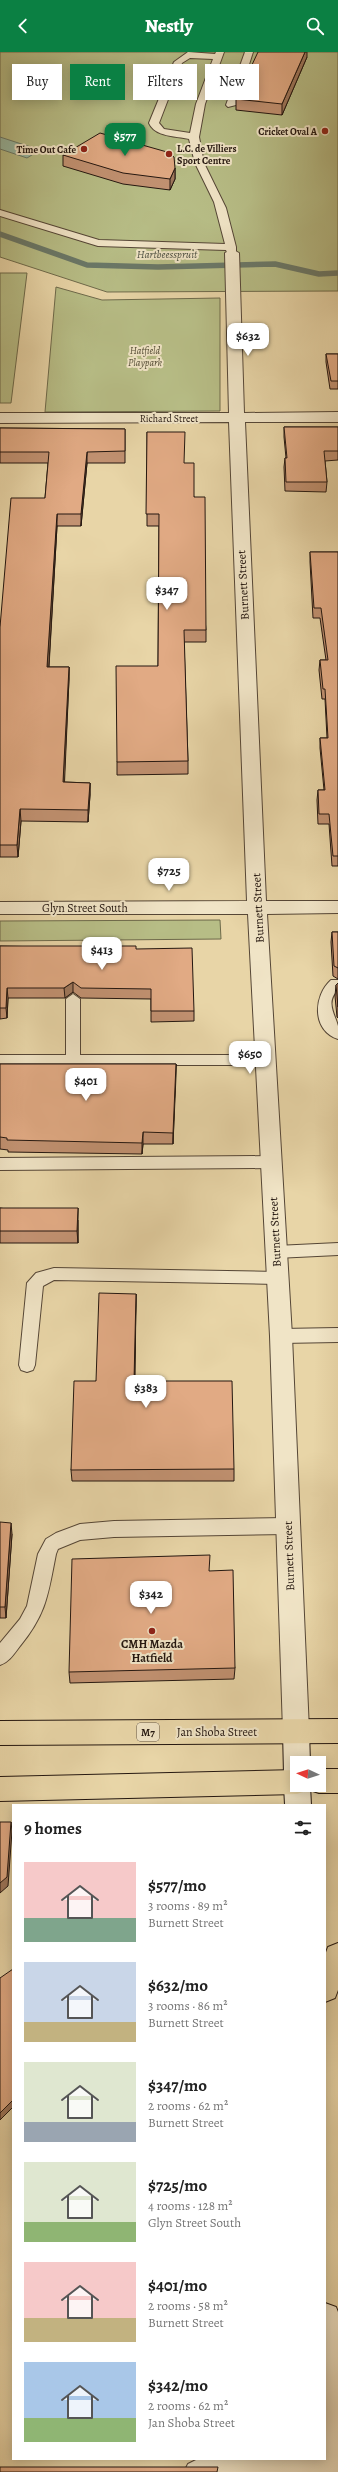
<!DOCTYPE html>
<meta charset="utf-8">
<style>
body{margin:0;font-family:Alegreya,serif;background:#f6f6f6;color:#222;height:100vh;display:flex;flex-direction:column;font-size:15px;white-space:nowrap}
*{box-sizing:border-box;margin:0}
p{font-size:13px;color:#767676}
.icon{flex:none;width:22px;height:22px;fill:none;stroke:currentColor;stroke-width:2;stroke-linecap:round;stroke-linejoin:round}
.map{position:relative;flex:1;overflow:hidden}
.sheet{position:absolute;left:12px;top:1752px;width:314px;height:656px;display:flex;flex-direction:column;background:#fff;border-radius:0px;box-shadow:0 2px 10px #0003}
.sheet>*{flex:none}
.banner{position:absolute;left:12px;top:12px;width:314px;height:36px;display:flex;gap:8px}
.needle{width:26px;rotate:274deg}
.tools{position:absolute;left:290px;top:1704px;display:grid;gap:8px}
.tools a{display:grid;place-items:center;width:36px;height:36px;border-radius:0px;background:#fff;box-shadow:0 2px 10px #0003;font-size:20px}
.price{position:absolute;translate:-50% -34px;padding:0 9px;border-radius:8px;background:#fff;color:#222;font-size:13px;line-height:26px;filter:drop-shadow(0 1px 2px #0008)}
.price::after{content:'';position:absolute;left:50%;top:24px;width:12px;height:9px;margin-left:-6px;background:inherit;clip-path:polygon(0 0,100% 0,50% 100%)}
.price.active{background:#0b8043;color:#fff}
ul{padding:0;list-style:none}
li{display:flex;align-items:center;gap:12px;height:100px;padding:0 12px}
li span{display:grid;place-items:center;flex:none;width:112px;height:80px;border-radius:0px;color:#555}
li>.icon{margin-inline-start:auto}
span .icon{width:48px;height:48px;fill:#fffc;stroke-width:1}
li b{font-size:17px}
h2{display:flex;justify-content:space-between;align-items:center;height:48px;padding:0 12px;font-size:17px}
.pill{padding:0 14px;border-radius:0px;background:#fff;box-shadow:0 2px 10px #0003;font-size:14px;line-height:36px}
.pill.active{background:#0b8043;color:#fff}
header{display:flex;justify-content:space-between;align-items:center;height:52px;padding:0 12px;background:#0b8043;color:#fff;font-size:18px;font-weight:800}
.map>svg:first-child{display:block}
.green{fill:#b7bd86;stroke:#6e6a4b}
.water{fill:#98b9a2;stroke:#6a7868}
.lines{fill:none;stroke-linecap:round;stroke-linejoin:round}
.stream{stroke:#6a7868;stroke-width:5.5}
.lane-casing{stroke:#554636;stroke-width:2}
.street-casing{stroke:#554636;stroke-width:2}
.secondary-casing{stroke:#241710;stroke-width:2}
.primary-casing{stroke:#241710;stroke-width:2}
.lane{fill:#f0e4c6;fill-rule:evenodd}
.street{fill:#f0e4c6;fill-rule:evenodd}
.secondary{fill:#f0e4c6;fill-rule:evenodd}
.primary{fill:#e8d5a7;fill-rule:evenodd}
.wall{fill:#c29272;stroke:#241710}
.shaded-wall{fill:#9e775c;stroke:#241710}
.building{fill:#e1aa84;stroke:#241710}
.poi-dot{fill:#8f2418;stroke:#f0e4c6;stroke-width:1.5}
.labels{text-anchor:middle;stroke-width:4;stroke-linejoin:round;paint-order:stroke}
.far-poi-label{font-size:10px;font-weight:bold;fill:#241710;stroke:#f0e4c6;text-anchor:end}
.far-park-label{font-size:10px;font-style:italic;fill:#504933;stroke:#f0e4c6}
.far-street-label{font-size:10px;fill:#241710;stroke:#f0e4c6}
.far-water-label{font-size:11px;font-style:italic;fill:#4d5043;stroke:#f0e4c6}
.shield{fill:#f0e4c6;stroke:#615447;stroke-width:1}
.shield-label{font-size:11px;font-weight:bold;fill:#241710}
.street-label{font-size:12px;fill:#241710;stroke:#f0e4c6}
.poi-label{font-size:12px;font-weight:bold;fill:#241710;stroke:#f0e4c6}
</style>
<header><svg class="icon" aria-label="back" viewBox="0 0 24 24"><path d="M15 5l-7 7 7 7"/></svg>Nestly<svg class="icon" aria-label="search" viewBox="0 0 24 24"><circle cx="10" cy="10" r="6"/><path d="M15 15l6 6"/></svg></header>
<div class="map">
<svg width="338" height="2420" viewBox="0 0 338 2420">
<rect width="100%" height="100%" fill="#e8d5a7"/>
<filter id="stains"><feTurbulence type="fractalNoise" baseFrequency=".005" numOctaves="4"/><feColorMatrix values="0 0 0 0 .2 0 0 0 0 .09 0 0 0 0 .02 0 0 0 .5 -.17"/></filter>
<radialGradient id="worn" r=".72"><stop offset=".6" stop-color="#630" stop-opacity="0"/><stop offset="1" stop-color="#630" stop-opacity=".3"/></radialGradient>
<g class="green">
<polygon points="0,0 338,0 338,239 107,240 0,205"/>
<polygon points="0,221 27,221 11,351 0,351"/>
<polygon points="56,235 102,248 220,246 220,359 45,360"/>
<polygon points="220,868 221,887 0,889 0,869"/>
</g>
<polygon class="water" points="0,85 40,98 27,106 0,97"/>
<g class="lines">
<polyline class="stream" points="0,182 87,213 158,215 275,212 319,222 338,221"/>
<defs>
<g id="lane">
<path d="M188,0L215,2L216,0H224L205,52L199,85L204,111L226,156L236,195V203H228L226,198L98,194L0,164V158L99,188L225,192L214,150L195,111L189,87C176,84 155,85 149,71L174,10ZM190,6L213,7L196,52L190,81L164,77L159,71L182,11Z"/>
<polygon points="245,0 253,0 236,53 228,55 226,53"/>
<path d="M331,928H338V938C325,950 335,962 338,974C338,978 338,983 338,987C312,979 313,944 331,928Z"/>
<polygon points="73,942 80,947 80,1003 266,1003 271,1004 273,1008 271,1012 266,1013 0,1013 0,1003 66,1003 66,947"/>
<polygon points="271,1104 276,1106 279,1110 276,1114 271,1116 0,1118 0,1106"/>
<polygon points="338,1191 338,1203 276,1206 270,1204 268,1200 270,1196 276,1194"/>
<polygon points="54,1216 277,1220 283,1222 285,1226 283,1230 277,1232 54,1228 43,1234 35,1313 33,1318 27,1320 21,1318 19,1313 27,1231 36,1221"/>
<polygon points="338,1276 338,1290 281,1291 275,1289 273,1284 275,1279 281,1277"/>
<path d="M287,1466L293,1469L296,1474L293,1479L287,1482L114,1485L80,1488L58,1497L56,1502C48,1542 47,1561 20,1594C14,1602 9,1610 0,1613V1591L20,1567L27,1554L38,1502L46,1487L56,1481L80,1472L114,1469Z"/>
<polygon points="333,2407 338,2409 338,2420 184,2420 188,2412 196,2408"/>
</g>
<polygon id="street" points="232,197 239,201 244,361 338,360 338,370 245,370 266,849 338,849 338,861 267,862 292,1284 309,1679 305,1687 296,1691 287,1687 283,1679 270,1284 248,862 0,862 0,850 247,849 229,370 0,371 0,361 229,361 225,201"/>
<g id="secondary">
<polygon points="296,1667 305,1671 309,1679 310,1711 297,1711 297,1733 310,1733 311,1753 285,1753 284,1733 286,1728 284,1723 283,1679 287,1671"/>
<polygon points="325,2251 336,2255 338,2260 338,2420 317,2420 316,2407 325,2407"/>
</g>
<g id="primary">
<polygon points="338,1667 338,1691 0,1693 0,1669"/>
<polygon points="319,1717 338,1717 338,1741 319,1741 310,1738 308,1734 306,1739 297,1742 0,1749 0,1725 297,1718 297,1733 319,1733"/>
<polygon points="338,1891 338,1938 335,1946 325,1950 325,1903 328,1895"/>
</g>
</defs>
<use href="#lane" class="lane-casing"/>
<use href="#street" class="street-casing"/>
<use href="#secondary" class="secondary-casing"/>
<use href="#primary" class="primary-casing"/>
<use href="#lane" class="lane"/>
<use href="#street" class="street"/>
<use href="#secondary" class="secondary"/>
<use href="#primary" class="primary"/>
</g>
<g class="wall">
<polygon points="307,5 282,63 236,58 236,47"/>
<polygon points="63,103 175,116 175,127 170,138 123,132 63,114"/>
<polygon points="326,302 338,302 338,337 330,337 326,310"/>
<polygon points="284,375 338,375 338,408 325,409 327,430 326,440 285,439 284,415 285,406 286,406 284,385"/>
<polygon points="0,376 125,377 125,411 87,411 81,474 57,474 49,615 69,615 69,627 64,730 90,731 90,743 88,770 21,769 18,805 0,805 0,575 45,446 48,411 0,411"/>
<polygon points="147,380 184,411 194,445 206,578 206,590 184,590 188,709 188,722 117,723 117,710 158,614 159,474 147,474"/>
<polygon points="310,500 338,500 338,814 332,814 329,772 318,772 317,748 318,738 324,738 320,696 320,686 327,686 325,647 322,647 319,618 320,608 326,608 320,566 313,566 310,510"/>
<polygon points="332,880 338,880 338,927 333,924 331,890"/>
<polygon points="0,894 136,897 194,959 194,969 151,970 151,947 81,946 73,940 65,946 8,946 7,966 0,967"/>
<polygon points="338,931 338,966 337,965 335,944 336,933"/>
<polygon points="0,1012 176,1012 173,1092 143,1092 142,1102 8,1100 8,1098 0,1097"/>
<polygon points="0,1156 78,1168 78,1191 0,1191"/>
<polygon points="136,1242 135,1329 234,1417 234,1429 72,1429 71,1418 96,1329"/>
<polygon points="0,1470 12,1482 6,1566 0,1566"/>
<polygon points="210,1519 235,1616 234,1627 70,1631 69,1620"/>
</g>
<g class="shaded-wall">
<polygon points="305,0 307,0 307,5 282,63 282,52"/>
<polygon points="175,116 175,127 170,138 170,127"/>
<polygon points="87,400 87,411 81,474 81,462"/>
<polygon points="57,462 57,474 48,627 47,615"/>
<polygon points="69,615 69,627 64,742 63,730"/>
<polygon points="90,731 90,743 88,770 88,758"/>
<polygon points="20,757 21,769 18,805 17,793"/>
<polygon points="73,930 73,940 65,946 64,936"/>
<polygon points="7,936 8,946 7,966 6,956"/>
<polygon points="176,1012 176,1024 173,1092 173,1081"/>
<polygon points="143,1080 143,1092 142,1102 142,1091"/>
<polygon points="78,1156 78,1191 77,1179"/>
<polygon points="136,1242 136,1254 134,1341 134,1329"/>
<polygon points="11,1471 12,1482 6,1566 5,1555"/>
<polygon points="11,1770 12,1779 8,1834 0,1841 0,1831"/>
<polygon points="13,2048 13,2055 0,2068 0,2061"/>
</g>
<g class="building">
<polygon points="258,0 305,0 282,52 236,47"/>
<polygon points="100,81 167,100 174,105 175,116 170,127 123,121 63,103"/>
<polygon points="326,302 338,302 338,329 331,329"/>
<polygon points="284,375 338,375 338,399 324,399 327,430 286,430 285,406 287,406"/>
<polygon points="0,376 125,377 125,399 87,400 81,462 57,462 47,615 69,615 63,730 90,731 88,758 20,757 17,793 0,793 0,575 11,446 45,446 49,400 0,400"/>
<polygon points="147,380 185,380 184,411 194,411 194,445 205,445 206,578 184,578 188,709 117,710 116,614 158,614 159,462 146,462"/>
<polygon points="310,500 338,500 338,804 333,804 329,762 319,762 318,738 325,738 320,686 328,686 325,637 323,637 320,608 328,608 321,556 314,556"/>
<polygon points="332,880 338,880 338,916 334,914"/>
<polygon points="0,894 136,894 136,897 192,896 194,959 151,959 151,937 81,936 73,930 64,936 7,936 6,956 0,956"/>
<polygon points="338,931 338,955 336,933"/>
<polygon points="0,1012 176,1012 173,1081 143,1080 142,1091 7,1088 7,1086 0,1085"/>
<polygon points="0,1156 78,1156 77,1179 0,1179"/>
<polygon points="99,1241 136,1242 134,1329 232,1329 234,1417 71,1418 74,1329 96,1329"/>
<polygon points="0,1470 11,1471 5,1555 0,1555"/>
<polygon points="210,1503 209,1519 233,1518 235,1616 69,1620 72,1507"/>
<polygon points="0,1770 11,1770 7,1825 0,1831"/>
<polygon points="13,1917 13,2048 0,2061 0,1926"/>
<polygon points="0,2415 218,2415 217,2420 0,2420"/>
</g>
<g class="poi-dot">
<circle cx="325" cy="79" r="4"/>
<circle cx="84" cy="97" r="4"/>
<circle cx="169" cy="102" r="4"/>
<circle cx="152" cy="1579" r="4"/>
</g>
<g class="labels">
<g class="far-poi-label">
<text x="317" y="83">Cricket Oval A</text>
<text x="177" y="100" text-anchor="start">L.C. de Villiers<tspan x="177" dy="12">Sport Centre</tspan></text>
<text x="76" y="101">Time Out Cafe</text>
</g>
<g class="far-park-label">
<text x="145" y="302">Hatfield<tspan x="145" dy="12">Playpark</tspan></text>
</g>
<g class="far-street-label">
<text x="169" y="370">Richard Street</text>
</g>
<g class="far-water-label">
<text x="167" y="206">Hartbeesspruit</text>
</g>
<rect class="shield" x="137" y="1671" width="22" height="18" rx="3"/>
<g class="shield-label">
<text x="148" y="1684">M7</text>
</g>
<g class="street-label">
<text transform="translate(243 533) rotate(-93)" y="4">Burnett Street</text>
<text x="85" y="860">Glyn Street South</text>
<text transform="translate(258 856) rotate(-93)" y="4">Burnett Street</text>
<text transform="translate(275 1180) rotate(-93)" y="4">Burnett Street</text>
<text transform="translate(289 1504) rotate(-92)" y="4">Burnett Street</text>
<text x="217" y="1684">Jan Shoba Street</text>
</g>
<g class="poi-label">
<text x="152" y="1596">CMH Mazda<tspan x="152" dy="14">Hatfield</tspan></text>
</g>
</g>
<rect width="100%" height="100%" filter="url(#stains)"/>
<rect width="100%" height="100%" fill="url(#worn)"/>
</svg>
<div class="tools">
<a><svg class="needle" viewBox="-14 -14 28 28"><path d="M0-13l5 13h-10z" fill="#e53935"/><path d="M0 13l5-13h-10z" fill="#767676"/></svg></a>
</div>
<b class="price active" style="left:125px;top:105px">$577</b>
<b class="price" style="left:248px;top:305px">$632</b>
<b class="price" style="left:167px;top:559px">$347</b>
<b class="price" style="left:169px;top:840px">$725</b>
<b class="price" style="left:102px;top:919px">$413</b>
<b class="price" style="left:250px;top:1023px">$650</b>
<b class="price" style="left:86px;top:1050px">$401</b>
<b class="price" style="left:146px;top:1357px">$383</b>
<b class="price" style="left:151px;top:1563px">$342</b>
<div class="banner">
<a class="pill">Buy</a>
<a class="pill active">Rent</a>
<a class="pill">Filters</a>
<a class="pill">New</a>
</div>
<section class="sheet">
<h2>9 homes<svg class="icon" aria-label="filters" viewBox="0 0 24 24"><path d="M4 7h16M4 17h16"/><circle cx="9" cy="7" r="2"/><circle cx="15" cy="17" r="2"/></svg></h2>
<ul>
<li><span style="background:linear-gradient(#f6c9c9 70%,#7fa58c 0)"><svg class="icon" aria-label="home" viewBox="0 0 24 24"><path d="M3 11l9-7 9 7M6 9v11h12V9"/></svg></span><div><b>$577/mo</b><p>3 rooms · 89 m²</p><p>Burnett Street</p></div></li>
<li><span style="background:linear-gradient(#c9d6e8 75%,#c2b280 0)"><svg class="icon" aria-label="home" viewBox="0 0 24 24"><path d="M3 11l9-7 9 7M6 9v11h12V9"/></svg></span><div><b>$632/mo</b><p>3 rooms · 86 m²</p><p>Burnett Street</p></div></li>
<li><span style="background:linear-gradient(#dfe7d0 75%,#9aa5b1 0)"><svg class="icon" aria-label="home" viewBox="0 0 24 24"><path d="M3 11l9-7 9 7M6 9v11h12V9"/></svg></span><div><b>$347/mo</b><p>2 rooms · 62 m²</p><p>Burnett Street</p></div></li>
<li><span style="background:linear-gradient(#dfe7d0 75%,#8fb573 0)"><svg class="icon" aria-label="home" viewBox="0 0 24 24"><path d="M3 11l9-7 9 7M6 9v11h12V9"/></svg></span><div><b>$725/mo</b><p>4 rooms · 128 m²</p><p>Glyn Street South</p></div></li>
<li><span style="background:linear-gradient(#f6c9c9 70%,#c2b280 0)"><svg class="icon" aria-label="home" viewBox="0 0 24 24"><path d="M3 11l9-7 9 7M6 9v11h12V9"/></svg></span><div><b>$401/mo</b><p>2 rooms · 58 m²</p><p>Burnett Street</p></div></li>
<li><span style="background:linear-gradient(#a9c7e8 70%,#8fb573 0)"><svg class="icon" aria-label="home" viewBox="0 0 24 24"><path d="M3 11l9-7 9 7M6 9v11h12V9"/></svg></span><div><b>$342/mo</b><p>2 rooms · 62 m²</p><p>Jan Shoba Street</p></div></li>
</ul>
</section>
</div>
